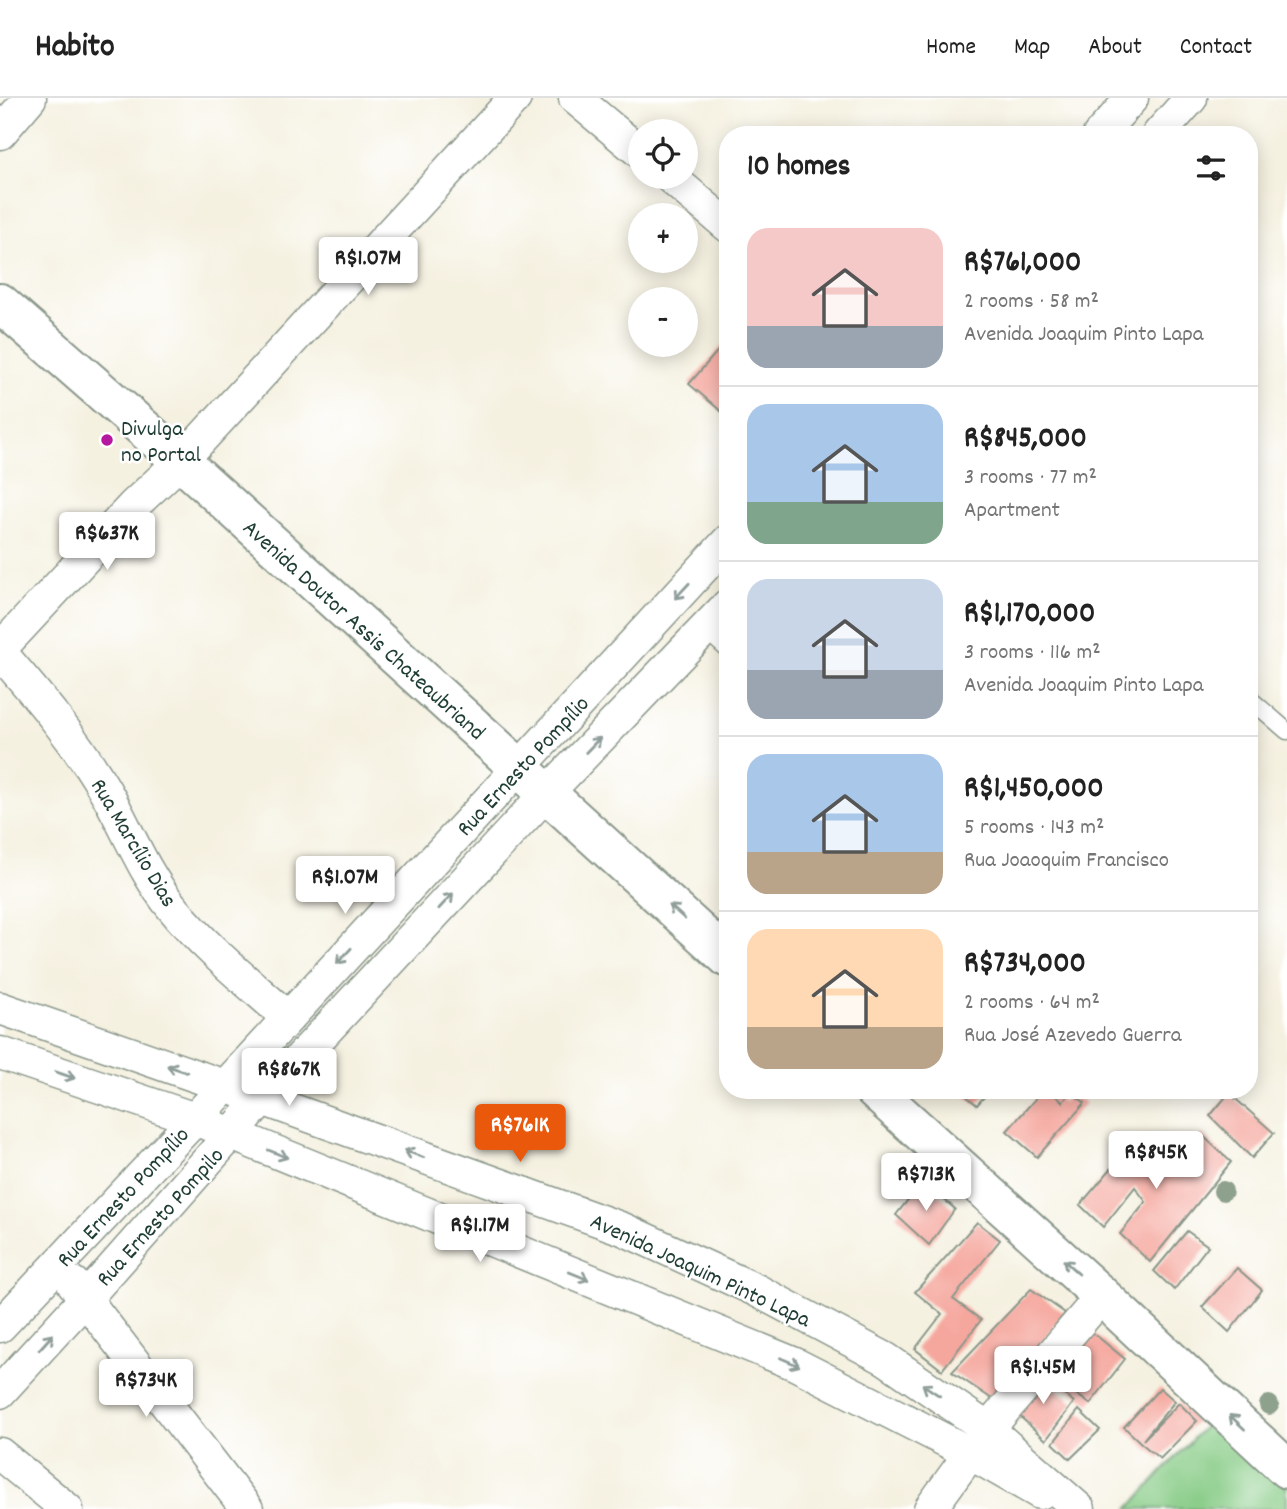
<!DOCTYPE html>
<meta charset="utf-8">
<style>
body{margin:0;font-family:Dekko,sans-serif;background:#f2f2f2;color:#222;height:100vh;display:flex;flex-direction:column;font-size:26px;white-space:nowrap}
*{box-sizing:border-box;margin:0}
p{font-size:23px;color:#767676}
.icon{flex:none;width:38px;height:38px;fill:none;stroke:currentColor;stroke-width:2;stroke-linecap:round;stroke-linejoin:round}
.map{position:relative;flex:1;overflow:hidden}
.sheet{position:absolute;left:719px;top:28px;width:539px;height:973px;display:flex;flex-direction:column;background:#fff;border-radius:28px;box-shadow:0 4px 18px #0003}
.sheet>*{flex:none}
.buttons{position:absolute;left:628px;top:21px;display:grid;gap:14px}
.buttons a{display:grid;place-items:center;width:70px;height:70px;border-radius:50%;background:#fff;box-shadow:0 4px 18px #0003;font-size:35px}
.price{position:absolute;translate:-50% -60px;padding:0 16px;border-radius:7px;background:#fff;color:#222;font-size:23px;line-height:46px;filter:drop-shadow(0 2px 4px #0008)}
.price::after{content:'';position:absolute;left:50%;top:42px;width:21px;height:16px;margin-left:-10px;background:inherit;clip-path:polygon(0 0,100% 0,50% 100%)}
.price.current{background:#ea580c;color:#fff}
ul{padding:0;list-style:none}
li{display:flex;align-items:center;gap:21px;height:175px;padding:0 28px}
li+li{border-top:2px solid #e0e0e0}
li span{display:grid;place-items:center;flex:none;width:196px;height:140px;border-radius:21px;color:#555}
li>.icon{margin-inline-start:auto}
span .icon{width:84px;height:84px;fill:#fffc;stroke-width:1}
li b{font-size:30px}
h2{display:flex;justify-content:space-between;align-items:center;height:84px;padding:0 28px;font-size:30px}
header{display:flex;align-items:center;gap:42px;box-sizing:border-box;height:98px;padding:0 35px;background:#fff;border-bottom:2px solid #e0e0e0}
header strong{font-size:33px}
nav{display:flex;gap:38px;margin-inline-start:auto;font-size:24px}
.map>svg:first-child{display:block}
.green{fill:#86cb85;stroke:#52845c;stroke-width:2}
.building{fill:#f5a79e}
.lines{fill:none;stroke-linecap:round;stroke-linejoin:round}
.lane-casing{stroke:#8a978a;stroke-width:19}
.street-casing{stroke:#8a978a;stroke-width:35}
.primary-casing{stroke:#8a978a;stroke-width:42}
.lane{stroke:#fff;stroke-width:16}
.street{stroke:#fff;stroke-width:32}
.primary{stroke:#fff;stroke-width:38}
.tree{fill:#8ea18d}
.oneway{stroke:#8f9e9a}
.poi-dot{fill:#b5179e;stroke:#fff;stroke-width:2.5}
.labels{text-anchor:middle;stroke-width:5;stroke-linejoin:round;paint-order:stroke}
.poi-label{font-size:23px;fill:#1f3d34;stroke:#fff;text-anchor:start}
.street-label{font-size:23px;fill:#1f3d34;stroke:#fff}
</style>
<header>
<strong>Habito</strong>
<nav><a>Home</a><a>Map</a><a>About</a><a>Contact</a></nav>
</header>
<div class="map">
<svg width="1287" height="1411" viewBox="0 0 1287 1411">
<rect width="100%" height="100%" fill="#fff"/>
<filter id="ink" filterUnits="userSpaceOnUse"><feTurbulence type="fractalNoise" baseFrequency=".0143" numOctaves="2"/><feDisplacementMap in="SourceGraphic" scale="14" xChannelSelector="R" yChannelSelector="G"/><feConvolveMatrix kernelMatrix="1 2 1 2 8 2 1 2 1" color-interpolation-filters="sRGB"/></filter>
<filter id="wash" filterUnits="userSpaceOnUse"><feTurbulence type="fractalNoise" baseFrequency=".00686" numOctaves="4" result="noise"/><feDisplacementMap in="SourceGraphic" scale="28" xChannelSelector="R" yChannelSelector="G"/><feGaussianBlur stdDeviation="1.57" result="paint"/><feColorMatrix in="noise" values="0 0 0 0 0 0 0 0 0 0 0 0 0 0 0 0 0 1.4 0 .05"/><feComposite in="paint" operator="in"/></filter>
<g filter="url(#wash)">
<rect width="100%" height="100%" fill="#f5f1e1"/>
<polygon class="green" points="1211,1321 1287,1388 1287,1411 1128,1411"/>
<g id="blocks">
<g class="building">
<polygon points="728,241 728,319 689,286"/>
<polygon points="959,992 990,992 977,1007"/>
<polygon points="1043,992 1048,992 1063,1004 1071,994 1085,1005 1037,1059 1007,1033"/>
<polygon points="1229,995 1274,1035 1252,1060 1210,1018"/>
<polygon points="1201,1036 1231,1064 1150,1164 1120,1136 1146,1104 1135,1089 1103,1129 1080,1107 1138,1039 1175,1067"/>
<polygon points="923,1083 955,1111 929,1147 896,1117"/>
<polygon points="977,1124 1000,1142 953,1201 981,1222 942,1272 915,1251 942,1216 915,1194"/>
<polygon points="1187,1133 1208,1148 1174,1192 1154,1173"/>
<polygon points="1237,1170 1262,1192 1229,1234 1202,1209"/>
<polygon points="1031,1191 1065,1215 995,1303 952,1274"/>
<polygon points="1092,1234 1125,1261 1090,1306 1068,1290 1084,1271 1071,1260"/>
<polygon points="1035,1275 1074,1304 1046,1342 1015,1314"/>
<polygon points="1160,1290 1175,1303 1143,1342 1179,1305 1197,1323 1160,1361 1141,1345 1124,1329"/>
<polygon points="1079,1312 1100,1332 1070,1361 1053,1345"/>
</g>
</g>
</g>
<g filter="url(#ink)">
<use href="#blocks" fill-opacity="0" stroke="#8a978a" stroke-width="2"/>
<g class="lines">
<defs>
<g id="lane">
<polyline points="706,532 728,552"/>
<polyline points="1250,601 1287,633"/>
</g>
<g id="street">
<polyline points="575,0 640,54"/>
<polyline points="0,35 30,0"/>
<polyline points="1099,37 1132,0"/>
<polyline points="1158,37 1191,0"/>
<polyline points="670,79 728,128"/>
<polyline points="0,551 134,407 181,363 515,0"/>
<path d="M0,554C37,597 74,640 103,689C127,729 142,773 172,809C205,850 248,884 287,919"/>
<polyline points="0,910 262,1001 623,1131 756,1192 886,1261 988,1331 1079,1411"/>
<polyline points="0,955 195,1021 795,1266 970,1355 1040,1395"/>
<polyline points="73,1185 247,1411"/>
<polyline points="0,1228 195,1021 728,443"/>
<polyline points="0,1294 86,1200 262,1001 546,696 728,507"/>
<polyline points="0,1356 67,1411"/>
<polyline points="930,1411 988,1331 1102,1198"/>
</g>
<g id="primary">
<polyline points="0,205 181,363 728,860"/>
<polyline points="874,992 1102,1198 1287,1371"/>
</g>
</defs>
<use href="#lane" class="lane-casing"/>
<use href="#street" class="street-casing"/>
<use href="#primary" class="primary-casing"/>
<use href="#lane" class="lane"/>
<use href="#street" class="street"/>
<use href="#primary" class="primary"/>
</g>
<g class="tree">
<circle cx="1223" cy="1093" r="10"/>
<circle cx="1269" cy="1307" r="10"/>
</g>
<defs><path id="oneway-shaft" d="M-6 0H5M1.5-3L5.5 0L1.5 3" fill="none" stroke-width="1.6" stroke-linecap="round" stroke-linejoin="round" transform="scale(1.75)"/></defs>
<g class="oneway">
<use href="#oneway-shaft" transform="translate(682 493) rotate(133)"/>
<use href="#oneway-shaft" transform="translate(593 647) rotate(-46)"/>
<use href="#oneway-shaft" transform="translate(446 803) rotate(-47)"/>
<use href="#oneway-shaft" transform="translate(677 814) rotate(-138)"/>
<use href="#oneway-shaft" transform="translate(344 858) rotate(133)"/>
<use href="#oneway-shaft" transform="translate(177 971) rotate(-161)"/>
<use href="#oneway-shaft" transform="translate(65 977) rotate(19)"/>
<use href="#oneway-shaft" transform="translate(278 1056) rotate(22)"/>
<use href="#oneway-shaft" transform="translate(414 1056) rotate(-160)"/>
<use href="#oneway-shaft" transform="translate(1071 1169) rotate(-138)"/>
<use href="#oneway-shaft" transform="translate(579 1178) rotate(22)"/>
<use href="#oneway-shaft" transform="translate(46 1244) rotate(-48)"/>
<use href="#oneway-shaft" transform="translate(790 1264) rotate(24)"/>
<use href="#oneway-shaft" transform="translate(931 1292) rotate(-146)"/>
<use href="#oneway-shaft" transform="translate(1237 1324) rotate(-137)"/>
</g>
</g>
<circle class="poi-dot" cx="107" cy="342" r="7"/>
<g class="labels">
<g class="poi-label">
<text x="121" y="337">Divulga<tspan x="121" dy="26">no Portal</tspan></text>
</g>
<g class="street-label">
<text transform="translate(365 531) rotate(42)" y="8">Avenida Doutor Assis Chateaubriand</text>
<text transform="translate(522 667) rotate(-47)" y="8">Rua Ernesto Pompílio</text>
<text transform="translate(135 744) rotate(59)" y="8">Rua Marcílio Dias</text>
<text transform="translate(122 1098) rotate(-47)" y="8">Rua Ernesto Pompílio</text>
<text transform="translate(159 1118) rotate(-48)" y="8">Rua Ernesto Pompilo</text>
<text transform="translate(701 1171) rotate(25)" y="8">Avenida Joaquim Pinto Lapa</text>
</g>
</g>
</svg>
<div class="buttons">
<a><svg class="icon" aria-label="locate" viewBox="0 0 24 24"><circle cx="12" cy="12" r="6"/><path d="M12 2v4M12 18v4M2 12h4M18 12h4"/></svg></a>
<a>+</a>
<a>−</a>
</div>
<b class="price" style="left:368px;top:199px">R$1.07M</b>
<b class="price" style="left:107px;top:474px">R$637K</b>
<b class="price" style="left:345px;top:818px">R$1.07M</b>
<b class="price" style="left:289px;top:1010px">R$867K</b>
<b class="price current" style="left:520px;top:1066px">R$761K</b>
<b class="price" style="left:1156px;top:1093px">R$845K</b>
<b class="price" style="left:926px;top:1115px">R$713K</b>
<b class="price" style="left:480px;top:1166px">R$1.17M</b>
<b class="price" style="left:1043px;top:1308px">R$1.45M</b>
<b class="price" style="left:146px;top:1321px">R$734K</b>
<section class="sheet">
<h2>10 homes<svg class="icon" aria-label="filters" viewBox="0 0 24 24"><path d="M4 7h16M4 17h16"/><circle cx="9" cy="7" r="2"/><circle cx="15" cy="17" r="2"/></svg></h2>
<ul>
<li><span style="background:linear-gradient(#f6c9c9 70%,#9aa5b1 0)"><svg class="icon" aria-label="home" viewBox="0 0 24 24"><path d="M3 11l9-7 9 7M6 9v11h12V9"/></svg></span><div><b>R$761,000</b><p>2 rooms · 58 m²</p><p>Avenida Joaquim Pinto Lapa</p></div></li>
<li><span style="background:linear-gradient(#a9c7e8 70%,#7fa58c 0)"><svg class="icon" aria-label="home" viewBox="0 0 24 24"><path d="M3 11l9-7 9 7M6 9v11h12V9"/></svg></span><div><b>R$845,000</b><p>3 rooms · 77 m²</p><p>Apartment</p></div></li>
<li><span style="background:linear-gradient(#c9d6e8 65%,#9aa5b1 0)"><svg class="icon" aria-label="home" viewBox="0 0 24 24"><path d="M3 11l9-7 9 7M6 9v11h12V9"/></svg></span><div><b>R$1,170,000</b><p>3 rooms · 116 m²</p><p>Avenida Joaquim Pinto Lapa</p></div></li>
<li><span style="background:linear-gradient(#a9c7e8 70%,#b9a48a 0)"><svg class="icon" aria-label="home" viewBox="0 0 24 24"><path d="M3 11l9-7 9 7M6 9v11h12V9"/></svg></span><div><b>R$1,450,000</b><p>5 rooms · 143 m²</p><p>Rua Joaoquim Francisco</p></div></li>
<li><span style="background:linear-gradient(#ffd9b3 70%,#b9a48a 0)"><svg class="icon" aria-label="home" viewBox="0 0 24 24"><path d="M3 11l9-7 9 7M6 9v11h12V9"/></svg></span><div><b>R$734,000</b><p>2 rooms · 64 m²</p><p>Rua José Azevedo Guerra</p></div></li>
</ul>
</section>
</div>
